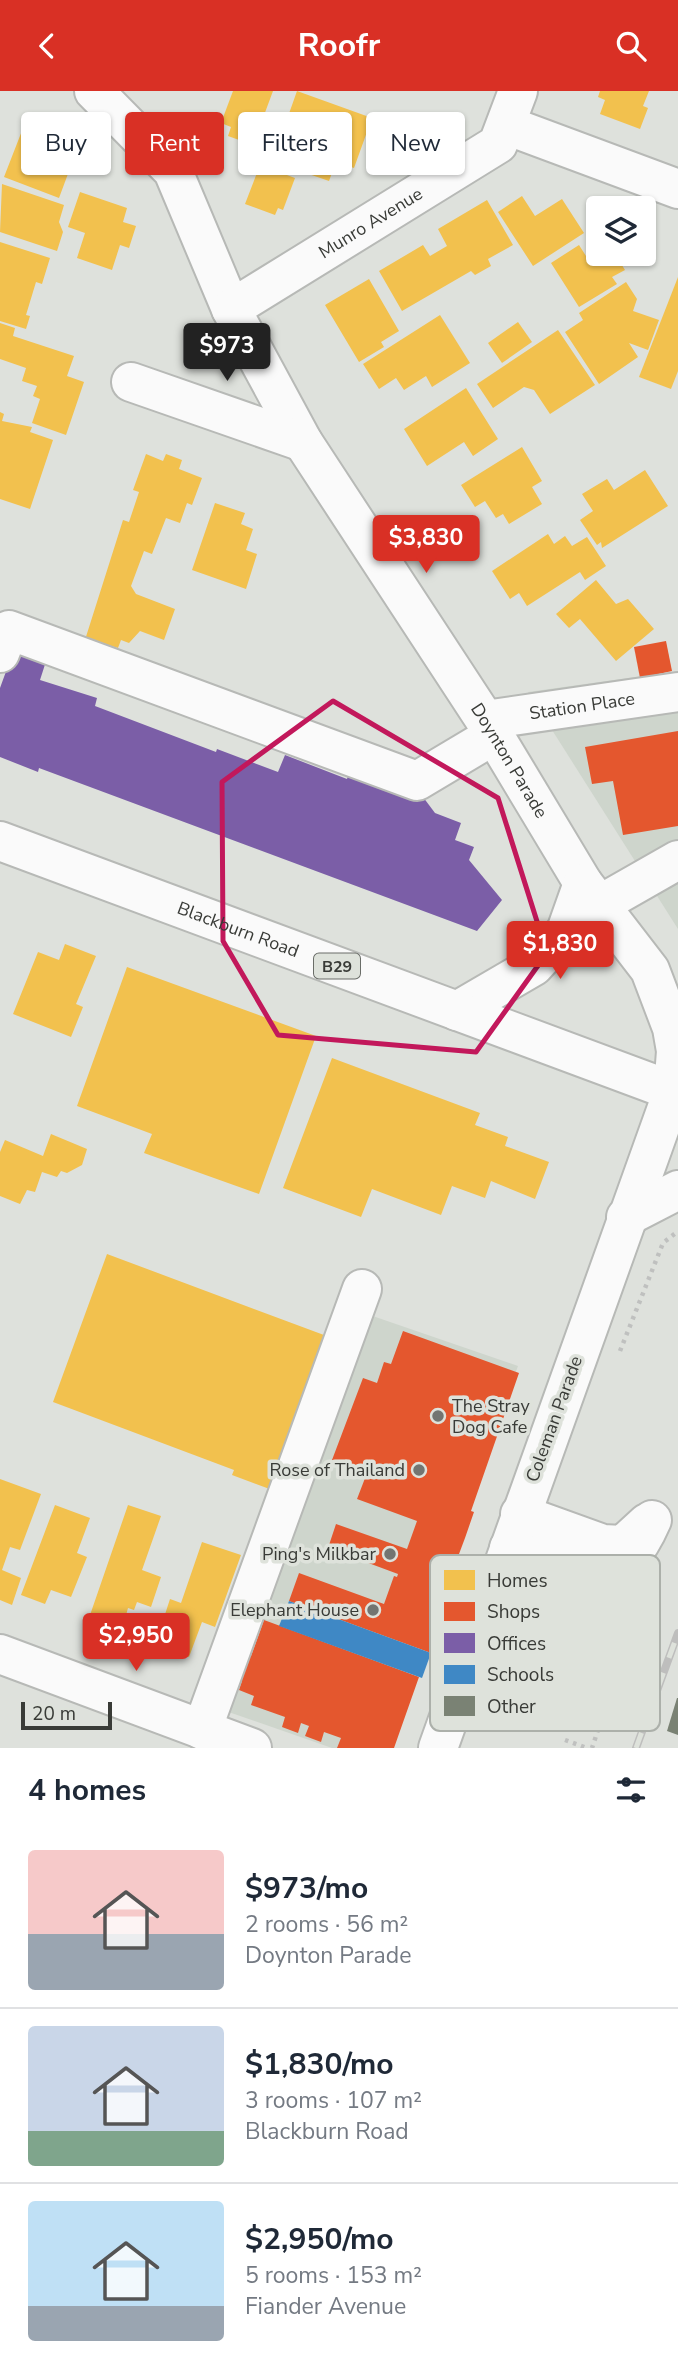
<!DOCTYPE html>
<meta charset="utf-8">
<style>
body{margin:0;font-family:"Nunito Sans",sans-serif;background:#f6f6f7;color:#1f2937;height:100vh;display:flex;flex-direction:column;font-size:26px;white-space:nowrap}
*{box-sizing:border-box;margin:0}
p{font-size:23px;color:#747a83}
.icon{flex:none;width:38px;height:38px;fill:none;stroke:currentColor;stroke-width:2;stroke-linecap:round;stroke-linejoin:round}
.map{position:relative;height:1657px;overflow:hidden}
.drawer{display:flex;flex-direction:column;background:#fff;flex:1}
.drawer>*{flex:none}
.top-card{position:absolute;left:21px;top:21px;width:637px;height:63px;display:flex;gap:14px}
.controls{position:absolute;left:586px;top:105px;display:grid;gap:14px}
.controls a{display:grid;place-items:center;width:70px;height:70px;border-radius:7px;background:#fff;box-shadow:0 2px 5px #0004;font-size:35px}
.scale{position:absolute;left:21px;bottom:18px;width:91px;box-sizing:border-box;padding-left:7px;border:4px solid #393b37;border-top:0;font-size:19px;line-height:24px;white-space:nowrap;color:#393b37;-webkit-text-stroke:5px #dee2db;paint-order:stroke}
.price{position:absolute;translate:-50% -60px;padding:0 16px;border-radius:7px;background:#d93025;color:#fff;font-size:23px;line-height:46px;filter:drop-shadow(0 2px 4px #0008)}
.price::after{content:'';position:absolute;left:50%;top:42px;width:21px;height:16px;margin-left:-10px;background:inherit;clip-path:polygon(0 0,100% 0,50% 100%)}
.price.selected{background:#222;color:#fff}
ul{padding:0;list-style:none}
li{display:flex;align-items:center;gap:21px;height:175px;padding:0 28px}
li+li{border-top:2px solid #e0e1e3}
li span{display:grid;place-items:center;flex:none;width:196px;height:140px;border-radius:7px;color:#555}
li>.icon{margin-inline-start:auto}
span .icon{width:84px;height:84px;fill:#fffc;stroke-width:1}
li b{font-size:30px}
h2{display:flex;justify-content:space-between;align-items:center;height:84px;padding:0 28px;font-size:30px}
.tag{padding:0 24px;border-radius:7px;background:#fff;box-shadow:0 2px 5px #0004;font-size:24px;line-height:63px}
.tag.selected{background:#d93025;color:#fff}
header{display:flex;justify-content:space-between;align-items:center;height:91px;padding:0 28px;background:#d93025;color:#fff;font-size:32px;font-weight:700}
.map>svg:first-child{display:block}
.built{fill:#ced5cc}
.homes{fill:#f2c14e}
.shops{fill:#e4572e}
.offices{fill:#7b5ea7}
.schools{fill:#3f88c5}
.building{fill:#7a8274}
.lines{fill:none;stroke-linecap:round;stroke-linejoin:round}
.minor-casing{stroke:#b7b9b6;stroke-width:42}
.major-casing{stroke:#b7b9b6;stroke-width:42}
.path{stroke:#bfc0bf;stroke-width:4.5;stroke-dasharray:3.5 5;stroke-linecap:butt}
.minor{stroke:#fafafa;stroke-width:38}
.major{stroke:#fafafa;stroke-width:38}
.rail-casing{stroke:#bebebd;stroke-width:8}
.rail{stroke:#dee2db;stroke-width:5;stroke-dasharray:16;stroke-linecap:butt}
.marked{fill:none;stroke:#c2185b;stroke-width:5;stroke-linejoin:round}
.poi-dot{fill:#737571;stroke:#dee2db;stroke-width:2.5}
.labels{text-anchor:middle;stroke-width:7;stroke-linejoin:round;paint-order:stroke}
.shield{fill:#dee2db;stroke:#6a6d68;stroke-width:2}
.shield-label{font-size:16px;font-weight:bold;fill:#393b37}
.street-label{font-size:18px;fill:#393b37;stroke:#dee2db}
.poi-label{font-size:18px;fill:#393b37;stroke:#dee2db;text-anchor:end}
.key{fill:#dee2db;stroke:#acb0aa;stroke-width:2}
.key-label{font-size:19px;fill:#393b37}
</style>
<header><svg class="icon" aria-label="back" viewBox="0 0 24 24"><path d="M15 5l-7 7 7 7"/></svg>Roofr<svg class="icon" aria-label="search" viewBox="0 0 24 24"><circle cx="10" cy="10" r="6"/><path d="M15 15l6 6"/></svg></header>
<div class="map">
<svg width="678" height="1657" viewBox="0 0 678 1657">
<rect width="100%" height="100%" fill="#dee1dc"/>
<g class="built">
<polygon points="678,580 678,838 528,601"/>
<polygon points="361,1221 518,1275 379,1657 332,1657 217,1617"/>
</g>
<g class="homes">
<polygon points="233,0 273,0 253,54 228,45 231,36 221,32"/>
<polygon points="297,0 372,27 354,77 336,71 329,90 297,79 299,74 274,65"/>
<polygon points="600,0 649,0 643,15 648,17 640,38 600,23 605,9 598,6"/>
<polygon points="25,32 62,47 58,57 75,64 59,107 4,86"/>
<polygon points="260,74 295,87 283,119 278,117 275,124 245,113"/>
<polygon points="2,93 64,114 59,131 63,141 57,160 0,141"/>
<polygon points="80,101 127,117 123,131 136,135 129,157 120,154 112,179 77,167 85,142 68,136"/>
<polygon points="522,105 535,125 562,108 584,142 533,175 498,121"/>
<polygon points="487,109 513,154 488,168 491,175 475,184 471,180 402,220 379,180 423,154 430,165 447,155 438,138"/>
<polygon points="0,151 50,167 42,193 36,191 26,224 30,225 26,238 0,230"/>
<polygon points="579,154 586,165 598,157 598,163 615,163 625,179 612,186 617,193 579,216 551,172"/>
<polygon points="678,186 678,280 671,298 639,286"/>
<polygon points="369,188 399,240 381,251 384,256 359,271 325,214"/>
<polygon points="626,191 637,208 633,220 659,229 648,259 629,252 638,266 599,293 565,241 583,229 579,222"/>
<polygon points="440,224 470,272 432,296 426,285 404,299 396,287 379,298 363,273"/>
<polygon points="518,231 532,251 502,272 488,252"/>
<polygon points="0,232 15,237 13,245 74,265 67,285 84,291 66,344 32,332 40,308 33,305 37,295 22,290 26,277 0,268"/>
<polygon points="558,239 595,294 550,323 534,299 524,296 493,317 477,293"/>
<polygon points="466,297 498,348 473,365 464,351 427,375 404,338"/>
<polygon points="0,321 4,323 2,330 32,336 30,341 53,349 30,418 0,408"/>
<polygon points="522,356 542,390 532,396 542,413 509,433 503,423 496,427 485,410 475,416 461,394"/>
<polygon points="146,363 163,370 166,363 182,369 179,378 202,387 192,414 187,412 180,432 166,427 152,463 144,460 131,495 136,503 175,518 164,549 140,540 129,552 121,549 118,557 108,554 106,560 84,552 123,429 129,431 139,401 133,399"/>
<polygon points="645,379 668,415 602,457 601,451 597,454 580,429 593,420 582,403 607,388 614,399"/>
<polygon points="215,412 245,422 241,433 253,438 246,459 257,463 246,498 192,479"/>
<polygon points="548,443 554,453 565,445 572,455 587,446 606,475 585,489 580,481 527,515 519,502 510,508 492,480"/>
<polygon points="596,489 616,513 628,508 654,538 616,570 580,528 569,537 556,523"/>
<polygon points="65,853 96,865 76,913 83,916 71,946 13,923 38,861 59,869"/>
<polygon points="127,876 316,945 259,1103 144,1062 152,1043 77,1015"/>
<polygon points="332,967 480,1022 475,1034 508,1046 505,1055 549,1071 535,1108 491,1090 485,1107 452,1095 441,1124 372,1098 361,1126 283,1097"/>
<polygon points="51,1043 87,1058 82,1074 67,1082 61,1080 57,1086 42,1081 35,1101 27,1099 20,1113 0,1105 0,1061 5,1049 43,1065"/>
<polygon points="107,1163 332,1247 275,1400 232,1384 234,1379 53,1311"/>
<polygon points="0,1388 41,1403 20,1459 10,1456 2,1479 21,1487 12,1514 0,1509"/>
<polygon points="55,1414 90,1427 77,1462 87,1466 71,1506 51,1499 45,1513 21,1504"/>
<polygon points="128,1414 161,1425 142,1479 161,1486 151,1516 137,1511 134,1519 128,1517 125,1528 116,1525 112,1534 89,1527"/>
<polygon points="202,1451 241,1464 215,1536 202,1531 189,1566 155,1554 170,1508 181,1512"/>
</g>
<g class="shops">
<polygon points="666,550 672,580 640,587 634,556"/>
<polygon points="678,640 678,735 623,744 613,690 592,693 585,656"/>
<polygon points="403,1240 519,1282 471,1420 474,1421 465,1447 444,1503 440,1502 430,1530 441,1534 431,1562 289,1510 299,1482 384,1513 394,1485 397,1486 398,1483 328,1457 336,1433 407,1458 417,1430 357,1408 367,1382 332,1369 363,1287 377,1292 384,1271 391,1273"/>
<polygon points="264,1529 419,1586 394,1657 337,1657 341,1647 324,1641 321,1651 305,1645 309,1635 301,1632 298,1642 282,1636 285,1626 251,1614 254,1605 239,1599 242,1590 225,1584 234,1558 251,1565"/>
</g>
<polygon class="offices" points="49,561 40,589 97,607 95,615 216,661 217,658 278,681 285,664 347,688 351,676 420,702 435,722 461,732 455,749 474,756 469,769 502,809 477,840 39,677 38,681 0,666 0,597 12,564"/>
<polygon class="schools" points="289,1510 431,1562 422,1587 279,1535"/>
<polygon class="building" points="677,1607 678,1607 678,1644 667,1640"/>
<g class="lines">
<defs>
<g id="minor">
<path id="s1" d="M94,0L173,80L231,218L303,351L485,629L583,792L650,879L672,937L676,960L673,1000L438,1657"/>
<polyline points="506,34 678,98"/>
<path id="s2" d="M231,218L498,53L518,0"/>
<polyline points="131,291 303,351"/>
<polyline points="0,562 9,539 417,690 494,644"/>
<path id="s3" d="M485,629L678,601"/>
<polyline points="599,814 678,769"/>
<polyline points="457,920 534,875 566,840 583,792"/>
<polyline points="520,1423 603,1453 623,1454 647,1432"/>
<path d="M509,1457C576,1479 616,1512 652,1429"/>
<polyline points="0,1563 252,1657"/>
<polyline points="202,1639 362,1198"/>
</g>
<g id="major">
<path id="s4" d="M0,750L678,1002"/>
<polyline points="626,1126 678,1099"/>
</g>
</defs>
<use href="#minor" class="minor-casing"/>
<use href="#major" class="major-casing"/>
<g class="path">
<polyline points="620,1260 663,1152 677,1141"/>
<polyline points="513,1544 554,1558 547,1582 555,1584 562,1561 593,1572 586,1593 594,1596 600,1575 617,1582 592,1657"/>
<polyline points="562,1561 554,1558 560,1544 598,1555 593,1572 600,1575"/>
<polyline points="573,1628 599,1635"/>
<polyline points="565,1649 587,1657"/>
</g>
<use href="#minor" class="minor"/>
<use href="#major" class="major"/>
<defs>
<polyline id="rail" points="636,1657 678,1542"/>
</defs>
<use href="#rail" class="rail-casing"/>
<use href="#rail" class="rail"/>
</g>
<path class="marked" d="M333,610L498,707L547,862L476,961L278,944L223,850L222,691Z"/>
<g class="poi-dot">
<circle cx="438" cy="1325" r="7"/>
<circle cx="419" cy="1379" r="7"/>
<circle cx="390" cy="1463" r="7"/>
<circle cx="373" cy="1519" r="7"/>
</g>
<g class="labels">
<rect class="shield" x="314" y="862.5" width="46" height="25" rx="5"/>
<g class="shield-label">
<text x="337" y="881">B29</text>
</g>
<g class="street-label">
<text dy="6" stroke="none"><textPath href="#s2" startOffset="164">Munro Avenue</textPath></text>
<text dy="6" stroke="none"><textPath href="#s3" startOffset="98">Station Place</textPath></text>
<text dy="6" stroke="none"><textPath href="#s1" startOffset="793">Doynton Parade</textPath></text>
<text dy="6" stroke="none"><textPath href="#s4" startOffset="254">Blackburn Road</textPath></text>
<text transform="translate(554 1328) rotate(-70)" y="6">Coleman Parade</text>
</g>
<g class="poi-label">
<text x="452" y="1321" text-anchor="start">The Stray<tspan x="452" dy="21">Dog Cafe</tspan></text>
<text x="405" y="1385">Rose of Thailand</text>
<text x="376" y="1469">Ping's Milkbar</text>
<text x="359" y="1525">Elephant House</text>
</g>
</g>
<rect x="430" y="1464" width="230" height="176" rx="10" class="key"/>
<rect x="444" y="1479" width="31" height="20" fill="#f2c14e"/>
<rect x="444" y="1511" width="31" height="19" fill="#e4572e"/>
<rect x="444" y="1542" width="31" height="20" fill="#7b5ea7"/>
<rect x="444" y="1574" width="31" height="19" fill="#3f88c5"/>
<rect x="444" y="1605" width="31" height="20" fill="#7a8274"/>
<g class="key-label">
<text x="487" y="1496">Homes</text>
<text x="487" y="1527">Shops</text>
<text x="487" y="1559">Offices</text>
<text x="487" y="1590">Schools</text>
<text x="487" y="1622">Other</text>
</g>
</svg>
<div class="controls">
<a><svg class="icon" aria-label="layers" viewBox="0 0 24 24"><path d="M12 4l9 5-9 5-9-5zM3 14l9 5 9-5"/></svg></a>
</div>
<div class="scale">20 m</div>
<b class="price selected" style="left:227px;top:292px">$973</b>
<b class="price" style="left:426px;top:484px">$3,830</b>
<b class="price" style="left:560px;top:890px">$1,830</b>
<b class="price" style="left:136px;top:1582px">$2,950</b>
<div class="top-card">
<a class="tag">Buy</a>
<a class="tag selected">Rent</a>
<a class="tag">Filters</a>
<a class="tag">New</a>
</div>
</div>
<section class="drawer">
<h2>4 homes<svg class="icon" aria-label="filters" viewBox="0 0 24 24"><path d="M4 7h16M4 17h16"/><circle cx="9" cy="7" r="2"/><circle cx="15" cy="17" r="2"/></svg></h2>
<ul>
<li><span style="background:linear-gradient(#f6c9c9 60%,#9aa5b1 0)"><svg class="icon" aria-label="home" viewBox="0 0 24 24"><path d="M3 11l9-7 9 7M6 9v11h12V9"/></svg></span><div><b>$973/mo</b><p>2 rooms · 56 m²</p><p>Doynton Parade</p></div></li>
<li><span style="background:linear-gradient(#c9d6e8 75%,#7fa58c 0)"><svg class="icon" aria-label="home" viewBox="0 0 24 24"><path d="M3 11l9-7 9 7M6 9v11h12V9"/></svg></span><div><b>$1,830/mo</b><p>3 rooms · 107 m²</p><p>Blackburn Road</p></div></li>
<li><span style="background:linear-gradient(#bfe0f5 75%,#9aa5b1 0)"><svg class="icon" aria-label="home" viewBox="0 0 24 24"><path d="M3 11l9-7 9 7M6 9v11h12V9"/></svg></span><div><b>$2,950/mo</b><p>5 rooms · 153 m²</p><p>Fiander Avenue</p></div></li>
</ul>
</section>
